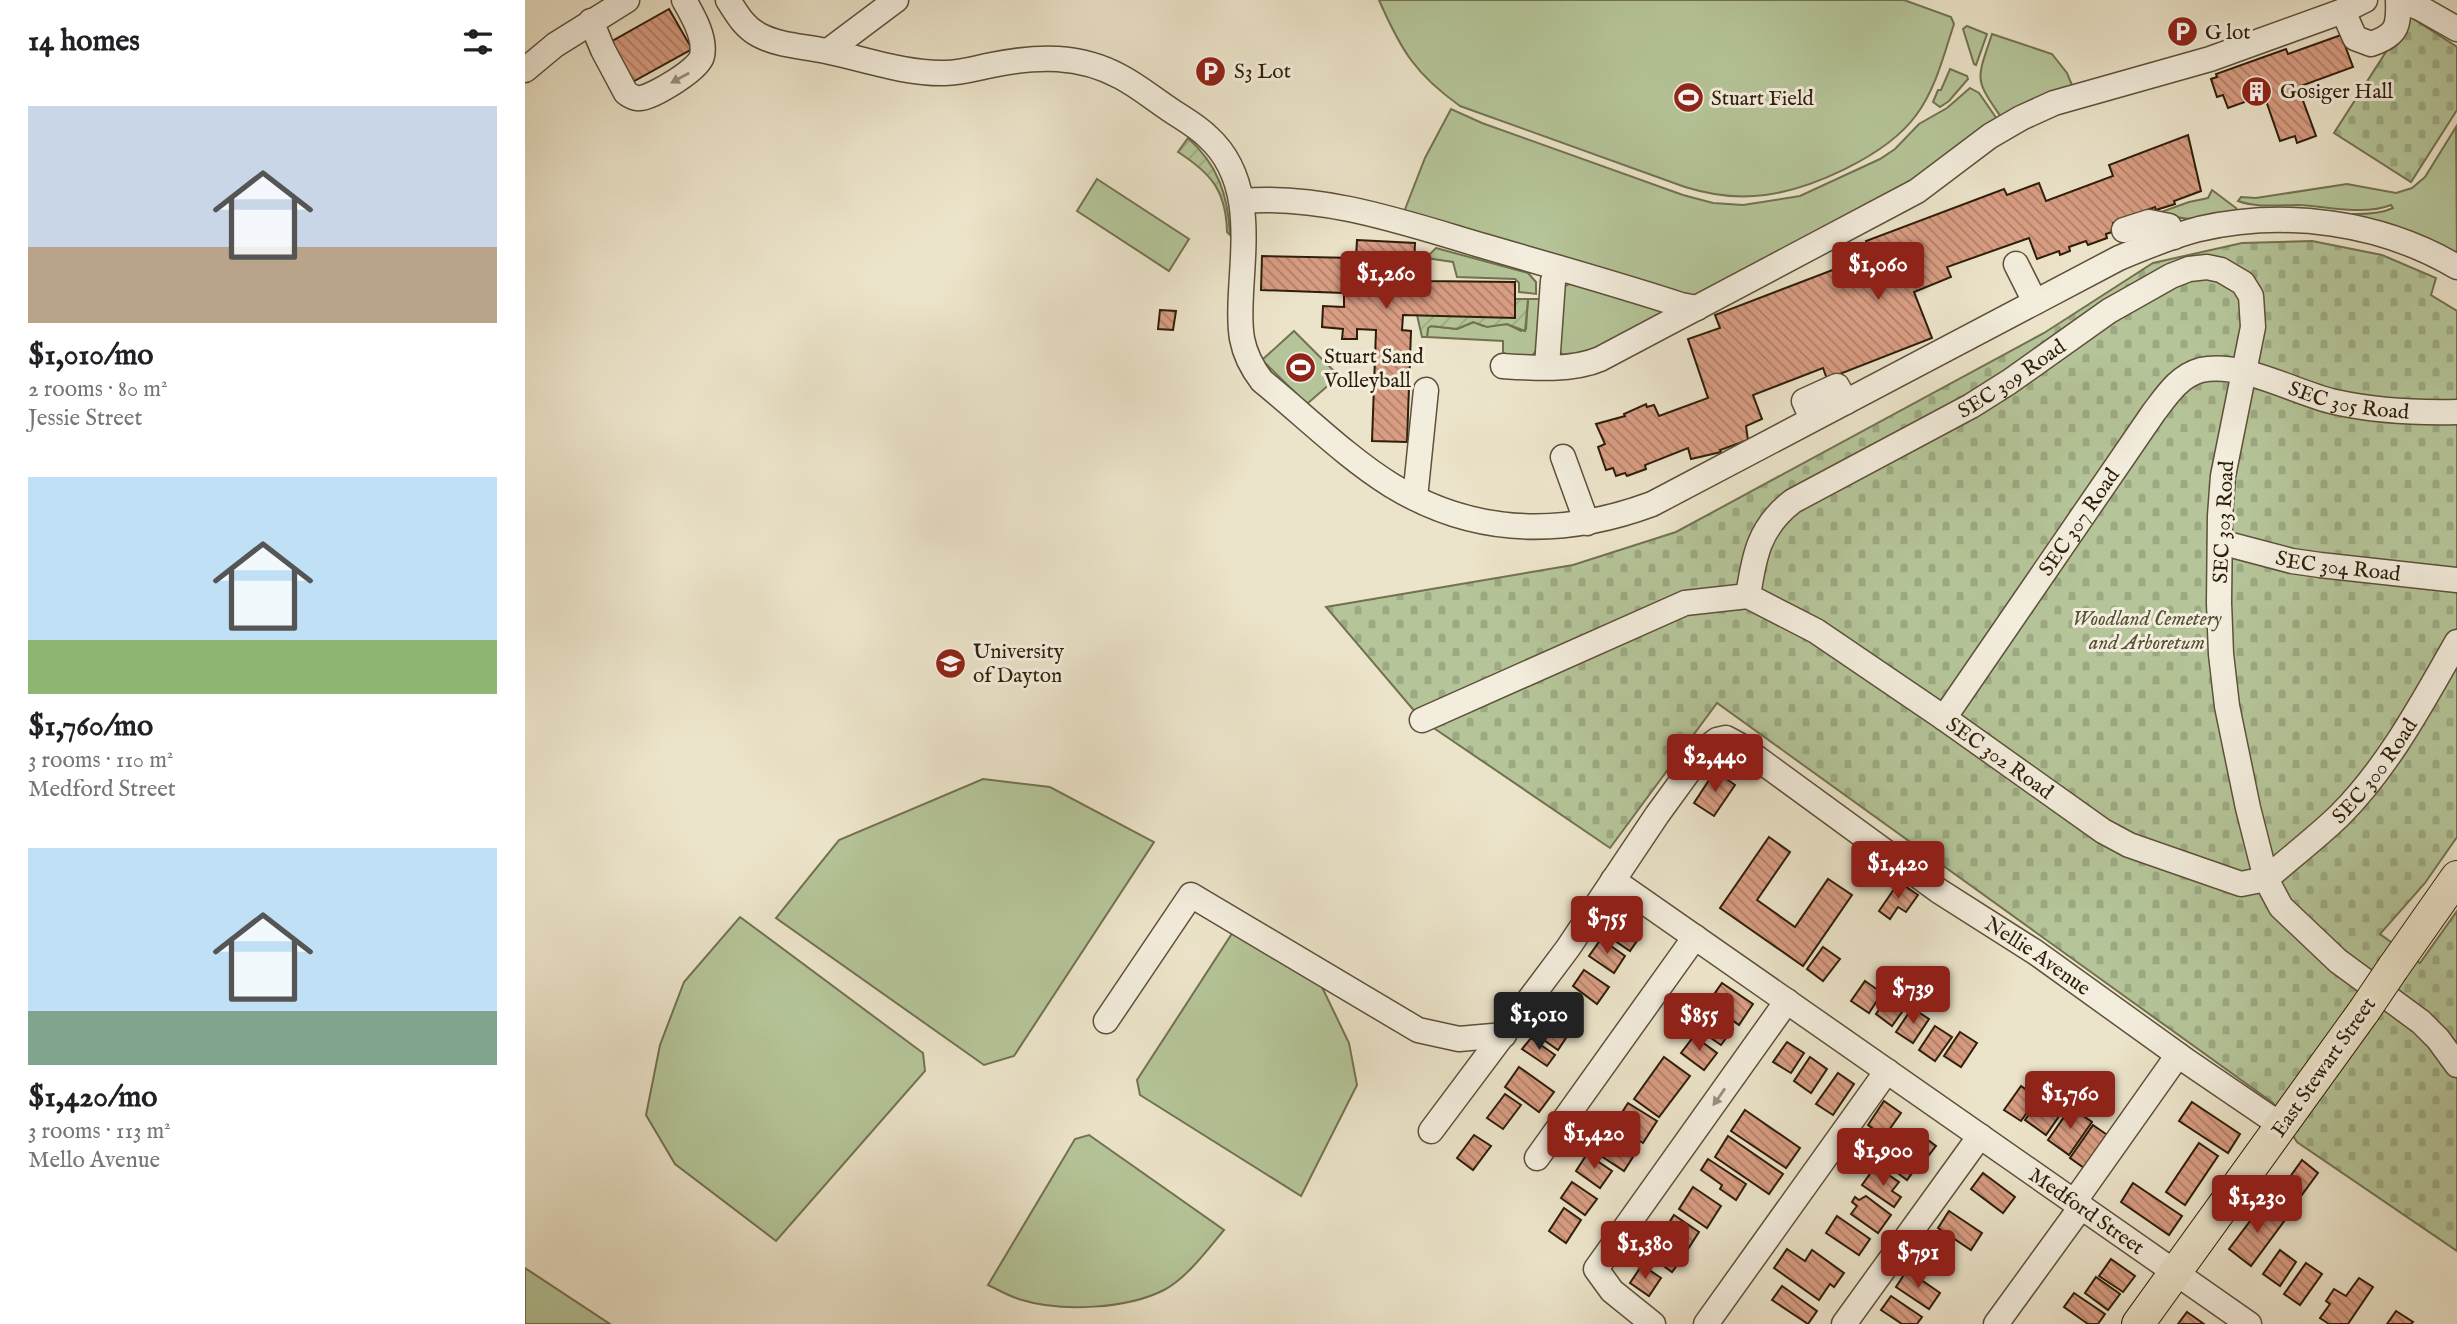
<!DOCTYPE html>
<meta charset="utf-8">
<style>
body{margin:0;font-family:"IM FELL English",serif;background:#f2f2f2;color:#202124;height:100vh;display:flex;flex-direction:column;font-size:26px;white-space:nowrap}
*{box-sizing:border-box;margin:0}
p{font-size:23px;color:#757577}
.icon{flex:none;width:38px;height:38px;fill:none;stroke:currentColor;stroke-width:2;stroke-linecap:round;stroke-linejoin:round}
.map{position:relative;flex:1;overflow:hidden}
.details{display:flex;flex-direction:column;background:#fff;width:525px}
.details>*{flex:none}
.price{position:absolute;translate:-50% -60px;padding:0 16px;border-radius:7px;background:#8f2418;color:#fff;font-size:23px;line-height:46px;filter:drop-shadow(0 2px 4px #0008)}
.price::after{content:'';position:absolute;left:50%;top:42px;width:21px;height:16px;margin-left:-10px;background:inherit;clip-path:polygon(0 0,100% 0,50% 100%)}
.price.active{background:#222;color:#fff}
ul{padding:0;list-style:none}
li{display:grid;align-content:center;gap:14px;height:371px;padding:0 28px}
li span{display:grid;place-items:center;height:217px;border-radius:0px;color:#555}
li>.icon{margin-inline-start:auto}
span .icon{width:126px;height:126px;fill:#fffc;stroke-width:1}
li b{font-size:30px}
h2{display:flex;justify-content:space-between;align-items:center;height:84px;padding:0 28px;font-size:30px}
main{display:flex;flex:1;min-height:0}
.map>svg:first-child{display:block}
.green{fill:#b5c599;stroke:#727251;stroke-width:2}
.cemetery{fill:url(#cemetery-stones);stroke:#727251;stroke-width:2}
.garden{fill:url(#garden-furrows);stroke:#727251;stroke-width:2}
.building{fill:url(#building-back-hatch);stroke:#2e1e09;stroke-width:2}
.lines{fill:none;stroke-linecap:round;stroke-linejoin:round}
.minor-casing{stroke:#5e5039;stroke-width:27}
.major-casing{stroke:#2e1e09;stroke-width:34}
.minor{stroke:#f3eddd;stroke-width:24}
.major{stroke:#ece4ca;stroke-width:32}
.major-bridge-casing{stroke:#2e1e09;stroke-width:34;stroke-linecap:butt}
.major-bridge{stroke:#ece4ca;stroke-width:32}
.oneway{fill:#9a907e}
.labels{text-anchor:middle;stroke-width:6;stroke-linejoin:round;paint-order:stroke}
.poi-label{font-size:21px;fill:#2e1e09;stroke:#f3eddd;text-anchor:start}
.street-label{font-size:21px;fill:#2e1e09;stroke:#f3eddd}
.park-label{font-size:21px;font-style:italic;fill:#565034;stroke:#f3eddd}
</style>
<main>
<section class="details">
<h2>14 homes<svg class="icon" aria-label="filters" viewBox="0 0 24 24"><path d="M4 7h16M4 17h16"/><circle cx="9" cy="7" r="2"/><circle cx="15" cy="17" r="2"/></svg></h2>
<ul>
<li><span style="background:linear-gradient(#c9d6e8 65%,#b9a48a 0)"><svg class="icon" aria-label="home" viewBox="0 0 24 24"><path d="M3 11l9-7 9 7M6 9v11h12V9"/></svg></span><div><b>$1,010/mo</b><p>2 rooms · 80 m²</p><p>Jessie Street</p></div></li>
<li><span style="background:linear-gradient(#bfe0f5 75%,#8fb573 0)"><svg class="icon" aria-label="home" viewBox="0 0 24 24"><path d="M3 11l9-7 9 7M6 9v11h12V9"/></svg></span><div><b>$1,760/mo</b><p>3 rooms · 110 m²</p><p>Medford Street</p></div></li>
<li><span style="background:linear-gradient(#bfe0f5 75%,#7fa58c 0)"><svg class="icon" aria-label="home" viewBox="0 0 24 24"><path d="M3 11l9-7 9 7M6 9v11h12V9"/></svg></span><div><b>$1,420/mo</b><p>3 rooms · 113 m²</p><p>Mello Avenue</p></div></li>
</ul>
</section>
<div class="map">
<svg width="1932" height="1324" viewBox="0 0 1932 1324">
<defs>
<pattern id="cemetery-stones" width="16" height="16" patternUnits="userSpaceOnUse" patternTransform="scale(1.75)"><rect width="16" height="16" fill="#b5c599"/><path d="M2 7V4a2 2 0 0 1 4 0v3zM10 15v-3a2 2 0 0 1 4 0v3z" fill="#9ca982"/></pattern>
<pattern id="garden-furrows" width="10" height="10" patternUnits="userSpaceOnUse" patternTransform="scale(1.75)"><rect width="10" height="10" fill="#b5c599"/><path d="M-1 1l2-2M0 10L10 0M9 11l2-2" fill="none" stroke="#9ca982"/></pattern>
<pattern id="building-back-hatch" width="6" height="6" patternUnits="userSpaceOnUse" patternTransform="scale(1.75)"><rect width="6" height="6" fill="#d99d83"/><path d="M-1 5l2 2M0 0l6 6M5-1l2 2" fill="none" stroke="#b07f69"/></pattern>
</defs>
<rect width="100%" height="100%" fill="#ece4ca"/>
<filter id="stains"><feTurbulence type="fractalNoise" baseFrequency=".00286" numOctaves="4"/><feColorMatrix values="0 0 0 0 .2 0 0 0 0 .09 0 0 0 0 .02 0 0 0 .5 -.17"/></filter>
<radialGradient id="worn" r=".72"><stop offset=".6" stop-color="#630" stop-opacity="0"/><stop offset="1" stop-color="#630" stop-opacity=".3"/></radialGradient>
<g class="green">
<path d="M854,0H1379L1426,17L1429,24C1419,54 1411,88 1392,114C1362,156 1281,193 1229,196C1205,198 1183,194 1160,187L935,106C890,74 876,50 854,0Z"/>
<polygon points="1442,26 1462,34 1451,65 1449,64 1438,29"/>
<path d="M1467,34L1527,54L1542,73L1549,90L1478,120C1449,78 1451,82 1467,34Z"/>
<polygon points="1425,69 1442,76 1443,79 1424,101 1415,107 1408,102 1413,90 1416,90"/>
<polygon points="1445,88 1454,93 1474,122 1405,173 1170,298 877,217 900,158 926,109 957,123 1158,195 1188,203 1218,205 1275,196 1355,159 1370,149 1394,124 1422,108"/>
<path d="M1931,127L1932,256L1719,212V210C1730,209 1741,208 1752,208C1782,209 1841,221 1868,208L1866,205C1838,216 1802,206 1773,205C1753,205 1732,208 1713,201L1716,197L1731,198L1822,184L1871,193L1887,188L1900,177Z"/>
<polygon points="572,179 664,239 644,271 552,211"/>
<path d="M1687,190L1711,208L1712,213C1683,218 1664,224 1636,212L1664,202L1683,198Z"/>
<polygon points="911,248 1003,273 1011,282 1011,294 994,292 994,283 990,279 932,277 928,262 901,258"/>
<polygon points="1046,283 1136,307 1139,314 1076,351 1042,357 1034,352 1039,287"/>
<polygon points="1003,299 1018,299 1013,348 1007,356 985,359 978,352 978,341 902,337 903,328 906,326 932,329 949,322 958,326 982,324 996,331 1001,329"/>
<polygon points="769,331 814,376 782,404 737,360"/>
<polygon points="458,779 525,787 629,842 489,1056 459,1065 251,918 314,840"/>
<polygon points="215,917 398,1053 400,1071 251,1241 150,1164 121,1115 135,1045 159,982"/>
<polygon points="710,929 795,983 824,1043 832,1085 776,1196 615,1095 612,1080"/>
<path d="M564,1135L699,1230C683,1249 662,1278 639,1290C602,1309 536,1312 497,1300C485,1297 474,1290 463,1285L550,1139Z"/>
<polygon points="0,1268 85,1324 0,1324"/>
</g>
<g class="cemetery">
<polygon points="1884,16 1932,47 1932,110 1886,182 1809,133"/>
<polygon points="1787,241 1857,255 1911,278 1906,295 1932,311 1932,837 1900,883 1855,934 1895,963 1932,911 1932,1251 1772,1142 1748,1103 1192,703 1085,848 897,720 801,607 1048,565 1151,532 1519,333 1628,263 1717,243"/>
</g>
<g class="garden">
<path d="M663,138C693,165 703,195 705,235L702,232C701,191 687,174 653,152Z"/>
<polygon points="990,299 1003,299 1000,331 982,324 962,327 948,322 932,329 906,326 903,328 902,337 897,337 892,315"/>
</g>
<g class="building">
<polygon points="144,9 167,49 104,84 82,44"/>
<polygon points="1816,35 1828,67 1773,87 1791,136 1772,143 1770,136 1755,141 1739,95 1703,108 1698,95 1692,97 1686,79 1692,77 1691,74 1761,49 1763,54"/>
<polygon points="1663,135 1676,191 1649,201 1650,204 1631,210 1630,207 1588,223 1590,231 1581,234 1582,238 1563,245 1561,241 1544,247 1545,251 1535,255 1534,251 1512,259 1504,238 1422,267 1426,277 1389,292 1407,338 1302,379 1298,368 1228,395 1237,419 1221,426 1223,440 1195,450 1196,452 1166,459 1163,448 1120,465 1121,469 1102,476 1100,473 1091,476 1088,468 1081,470 1073,447 1080,444 1071,424 1100,416 1099,414 1121,404 1122,407 1129,405 1134,416 1183,398 1163,339 1195,328 1190,315 1347,255 1341,241 1479,189 1482,195 1514,183 1521,201 1588,176 1584,165"/>
<polygon points="832,240 890,243 889,265 899,265 898,281 990,282 990,318 878,315 877,330 886,331 882,442 847,441 851,330 832,329 832,339 817,339 818,329 797,327 798,306 819,307 819,293 736,290 737,256 831,258"/>
<polygon points="635,310 651,311 648,330 633,329"/>
<polygon points="1190,771 1210,785 1189,816 1169,803"/>
<polygon points="1244,837 1265,852 1232,900 1270,927 1303,879 1327,895 1278,966 1195,908"/>
<polygon points="1374,882 1393,895 1381,912 1373,907 1365,919 1354,911"/>
<polygon points="1091,918 1116,935 1105,951 1080,934"/>
<polygon points="1076,939 1100,956 1089,973 1064,956"/>
<polygon points="1298,947 1315,959 1298,981 1282,969"/>
<polygon points="1059,970 1084,987 1072,1004 1048,986"/>
<polygon points="1340,981 1357,993 1344,1013 1326,1001"/>
<polygon points="1197,983 1228,1004 1214,1025 1183,1003"/>
<polygon points="1361,1000 1377,1012 1367,1026 1351,1014"/>
<polygon points="1387,1008 1404,1019 1388,1043 1371,1032"/>
<polygon points="1189,1015 1208,1029 1196,1045 1177,1032"/>
<polygon points="1017,1021 1041,1038 1033,1050 1009,1033"/>
<polygon points="1410,1026 1427,1037 1410,1061 1394,1050"/>
<polygon points="1435,1032 1452,1043 1436,1067 1419,1056"/>
<polygon points="1169,1036 1192,1053 1179,1070 1156,1053"/>
<polygon points="1006,1038 1030,1055 1022,1066 997,1049"/>
<polygon points="1262,1042 1279,1053 1266,1073 1248,1062"/>
<polygon points="1139,1057 1165,1076 1134,1117 1109,1099"/>
<polygon points="1285,1057 1302,1069 1286,1093 1269,1081"/>
<polygon points="994,1067 1029,1092 1014,1112 980,1087"/>
<polygon points="1313,1073 1329,1084 1308,1115 1291,1104"/>
<polygon points="1496,1086 1513,1097 1496,1121 1479,1110"/>
<polygon points="1523,1087 1544,1102 1521,1135 1500,1120"/>
<polygon points="980,1094 996,1105 978,1129 962,1118"/>
<polygon points="1359,1101 1376,1113 1359,1137 1343,1125"/>
<polygon points="1667,1102 1715,1134 1703,1153 1654,1121"/>
<polygon points="1103,1103 1132,1121 1118,1143 1089,1125"/>
<polygon points="1546,1107 1567,1122 1544,1155 1523,1140"/>
<polygon points="1220,1110 1275,1148 1261,1168 1206,1131"/>
<polygon points="1568,1125 1585,1137 1562,1170 1545,1158"/>
<polygon points="1084,1130 1113,1149 1099,1171 1070,1152"/>
<polygon points="1395,1134 1411,1146 1400,1160 1384,1148"/>
<polygon points="949,1135 966,1146 948,1170 932,1158"/>
<polygon points="1203,1136 1258,1174 1244,1194 1190,1157"/>
<polygon points="1674,1143 1693,1156 1660,1205 1641,1192"/>
<polygon points="1062,1154 1087,1171 1075,1188 1051,1171"/>
<polygon points="1377,1154 1393,1165 1382,1180 1366,1168"/>
<polygon points="1183,1159 1221,1184 1211,1200 1195,1189 1197,1185 1176,1170"/>
<polygon points="1777,1160 1793,1173 1776,1196 1760,1184"/>
<polygon points="1347,1171 1357,1178 1361,1173 1374,1182 1367,1191 1376,1197 1369,1207 1337,1185"/>
<polygon points="1458,1173 1490,1197 1478,1213 1446,1189"/>
<polygon points="1047,1182 1072,1199 1060,1215 1036,1198"/>
<polygon points="1608,1183 1657,1216 1644,1235 1596,1202"/>
<polygon points="1168,1187 1196,1206 1182,1228 1154,1209"/>
<polygon points="1341,1196 1366,1215 1353,1233 1326,1214 1332,1206 1327,1202 1330,1197 1334,1200"/>
<polygon points="1738,1204 1760,1220 1726,1266 1704,1249"/>
<polygon points="1039,1208 1056,1220 1041,1243 1024,1231"/>
<polygon points="1424,1211 1457,1233 1446,1250 1413,1228"/>
<polygon points="1149,1215 1174,1232 1163,1249 1138,1232"/>
<polygon points="1312,1216 1345,1239 1334,1255 1301,1233"/>
<polygon points="1134,1239 1159,1256 1147,1272 1123,1255"/>
<polygon points="1262,1249 1280,1261 1287,1250 1319,1273 1309,1287 1305,1284 1294,1300 1249,1268"/>
<polygon points="1755,1250 1771,1262 1755,1286 1738,1274"/>
<polygon points="1586,1259 1610,1276 1598,1292 1574,1276"/>
<polygon points="1781,1263 1797,1274 1775,1305 1759,1294"/>
<polygon points="1117,1265 1136,1278 1124,1296 1105,1283"/>
<polygon points="1382,1270 1415,1293 1404,1309 1371,1287"/>
<polygon points="1571,1277 1595,1294 1583,1310 1560,1293"/>
<polygon points="1834,1278 1848,1287 1823,1324 1804,1324 1795,1318 1805,1304 1801,1301 1809,1289 1821,1296"/>
<polygon points="1257,1286 1292,1311 1283,1324 1247,1300"/>
<polygon points="1549,1293 1580,1314 1573,1324 1563,1324 1539,1307"/>
<polygon points="1366,1296 1397,1317 1392,1324 1377,1324 1356,1310"/>
<polygon points="1871,1311 1888,1322 1886,1324 1862,1324"/>
<polygon points="1662,1312 1679,1324 1653,1324"/>
</g>
<g class="lines">
<defs>
<g id="minor">
<path d="M203,0C212,14 219,27 234,35C255,46 278,46 301,51C340,59 380,74 420,73C436,73 452,68 467,65C512,56 554,54 596,77C613,86 629,99 644,109C657,118 672,126 683,137C727,177 719,238 716,292C714,329 714,351 737,381C779,415 821,457 866,485C949,536 1038,537 1127,504L1594,258C1620,247 1647,236 1674,229C1761,209 1856,222 1932,267"/>
<polyline points="1875,0 1895,8 1932,29"/>
<path d="M1818,11L1830,38L1846,44C1872,35 1874,27 1873,0"/>
<path d="M66,21L78,50L101,93C106,96 110,99 116,98C129,96 175,69 177,56C181,38 168,16 159,0"/>
<polyline points="303,51 371,0"/>
<polyline points="0,70 30,45 102,0"/>
<path d="M717,201C800,194 883,224 962,247C1027,266 1092,284 1156,305L1172,308"/>
<polyline points="1599,230 1624,222 1644,226 1649,237"/>
<polyline points="1491,264 1510,302"/>
<path d="M978,366C1008,368 1047,371 1075,359L1392,191L1465,136L1496,118L1529,103L1685,59L1818,11L1840,0"/>
<polyline points="1022,366 1028,281 1033,268"/>
<polyline points="1287,419 1279,401 1312,386 1321,402"/>
<polyline points="1038,457 1062,523"/>
<polyline points="890,498 901,390"/>
<path id="s1" d="M1695,542L1767,561L1795,565L1932,580"/>
<path id="s2" d="M1223,596C1229,556 1234,527 1268,501L1446,406L1484,382L1584,311L1646,276L1664,269L1682,267L1696,270L1718,283L1726,296L1728,327L1698,476L1695,516L1694,603L1696,654L1702,706L1723,808L1741,879L1756,907L1813,961L1896,1022L1913,1039L1932,1065"/>
<path id="s3" d="M1419,718L1629,412C1642,395 1654,376 1676,370C1717,361 1770,393 1810,402C1851,411 1890,413 1932,412"/>
<path id="s4" d="M897,720L1160,603L1223,596L1291,631L1419,718L1578,831L1604,845L1716,884L1741,879"/>
<path id="s5" d="M1741,879C1765,858 1791,838 1814,816C1864,766 1897,703 1932,642"/>
<path id="s6" d="M1088,880L1724,1324"/>
<polyline points="581,1021 666,895 893,1030 934,1039 979,1035"/>
<path id="s7" d="M906,1131L1043,948L1132,815L1180,749L1192,740L1201,738L1214,745L1414,891L1510,952L1663,1062L1757,1126"/>
<polyline points="1012,1158 1170,937"/>
<polyline points="1549,1202 1653,1055"/>
<polyline points="1128,1324 1087,1291 1071,1269 1262,1001"/>
<polyline points="1181,1324 1362,1071"/>
<polyline points="1319,1324 1455,1136"/>
<polyline points="1471,1324 1556,1207"/>
</g>
<g id="major">
<polyline points="1868,968 1932,877"/>
<polyline points="1613,1324 1839,1011"/>
</g>
</defs>
<use href="#minor" class="minor-casing"/>
<use href="#major" class="major-casing"/>
<use href="#minor" class="minor"/>
<use href="#major" class="major"/>
<defs>
<polyline id="major-bridge" points="1839,1011 1868,968"/>
</defs>
<use href="#major-bridge" class="major-bridge-casing"/>
<use href="#major-bridge" class="major-bridge"/>
</g>
<defs><path id="oneway-solid" d="M-6-.8H1V-3.2L6.5 0L1 3.2V.8H-6Z" transform="scale(1.75)"/></defs>
<g class="oneway">
<use href="#oneway-solid" transform="translate(155 78) rotate(151)"/>
<use href="#oneway-solid" transform="translate(1194 1097) rotate(125)"/>
</g>
<defs>
<symbol id="parking-disc" viewBox="-11 -11 22 22"><circle r="9.5" fill="#8f2418" stroke="#f3eddd"/><path d="M-3.5-5.5H1a3.5 3.5 0 0 1 0 7H-1V5.5H-3.5ZM-1-3.4V-.6H.8a1.4 1.4 0 0 0 0-2.8Z" fill="#fff"/></symbol>
<symbol id="building-disc" viewBox="-11 -11 22 22"><circle r="9.5" fill="#8f2418" stroke="#f3eddd"/><path d="M-4-6H4V6H1V3H-1V6H-4ZM-2.5-4.3h1.7v1.8h-1.7ZM.8-4.3h1.7v1.8H.8ZM-2.5-1h1.7V.8h-1.7ZM.8-1h1.7V.8H.8Z" fill="#fff"/></symbol>
<symbol id="stadium-disc" viewBox="-11 -11 22 22"><circle r="9.5" fill="#8f2418" stroke="#f3eddd"/><path d="M0-5a6.5 5 0 1 0 0 10a6.5 5 0 1 0 0-10ZM-3.5-1.8h7v3.6h-7Z" fill="#fff"/></symbol>
<symbol id="university-disc" viewBox="-11 -11 22 22"><circle r="9.5" fill="#8f2418" stroke="#f3eddd"/><path d="M0-5L7-2L0 1L-7-2ZM-4 1L0 2.5L4 1V4Q0 6-4 4Z" fill="#fff"/></symbol>
</defs>
<g fill-rule="evenodd">
<use href="#parking-disc" x="1640" y="14" width="35" height="35"/>
<use href="#parking-disc" x="668" y="54" width="35" height="35"/>
<use href="#building-disc" x="1714" y="74" width="35" height="35"/>
<use href="#stadium-disc" x="1146" y="80" width="35" height="35"/>
<use href="#stadium-disc" x="758" y="350" width="35" height="35"/>
<use href="#university-disc" x="408" y="646" width="35" height="35"/>
</g>
<g class="labels">
<g class="poi-label">
<text x="1680" y="39">G lot</text>
<text x="709" y="78">S3 Lot</text>
<text x="1755" y="98">Gosiger Hall</text>
<text x="1186" y="105">Stuart Field</text>
<text x="799" y="363">Stuart Sand<tspan x="799" dy="24">Volleyball</tspan></text>
<text x="448" y="658">University<tspan x="448" dy="24">of Dayton</tspan></text>
</g>
<g class="street-label">
<text dy="7" stroke="none"><textPath href="#s2" startOffset="359">SEC 309 Road</textPath></text>
<text dy="7" stroke="none"><textPath href="#s3" startOffset="588">SEC 305 Road</textPath></text>
<text dy="7" stroke="none"><textPath href="#s3" startOffset="238">SEC 307 Road</textPath></text>
<text transform="translate(1698 522) rotate(-87)" y="7">SEC 303 Road</text>
<text dy="7" stroke="none"><textPath href="#s1" startOffset="121">SEC 304 Road</textPath></text>
<text dy="7" stroke="none"><textPath href="#s4" startOffset="651">SEC 302 Road</textPath></text>
<text dy="7" stroke="none"><textPath href="#s5" startOffset="154">SEC 300 Road</textPath></text>
<text dy="7" stroke="none"><textPath href="#s7" startOffset="875">Nellie Avenue</textPath></text>
<text transform="translate(1798 1067) rotate(-55)" y="7">East Stewart Street</text>
<text dy="7" stroke="none"><textPath href="#s6" startOffset="578">Medford Street</textPath></text>
</g>
<g class="park-label">
<text x="1622" y="625">Woodland Cemetery<tspan x="1622" dy="24">and Arboretum</tspan></text>
</g>
</g>
<rect width="100%" height="100%" filter="url(#stains)"/>
<rect width="100%" height="100%" fill="url(#worn)"/>
</svg>
<b class="price" style="left:1353px;top:302px">$1,060</b>
<b class="price" style="left:861px;top:311px">$1,260</b>
<b class="price" style="left:1190px;top:794px">$2,440</b>
<b class="price" style="left:1373px;top:901px">$1,420</b>
<b class="price" style="left:1082px;top:956px">$755</b>
<b class="price" style="left:1388px;top:1026px">$739</b>
<b class="price active" style="left:1014px;top:1052px">$1,010</b>
<b class="price" style="left:1174px;top:1053px">$855</b>
<b class="price" style="left:1545px;top:1131px">$1,760</b>
<b class="price" style="left:1069px;top:1171px">$1,420</b>
<b class="price" style="left:1358px;top:1188px">$1,900</b>
<b class="price" style="left:1732px;top:1235px">$1,230</b>
<b class="price" style="left:1120px;top:1281px">$1,380</b>
<b class="price" style="left:1393px;top:1290px">$791</b>
</div>
</main>
